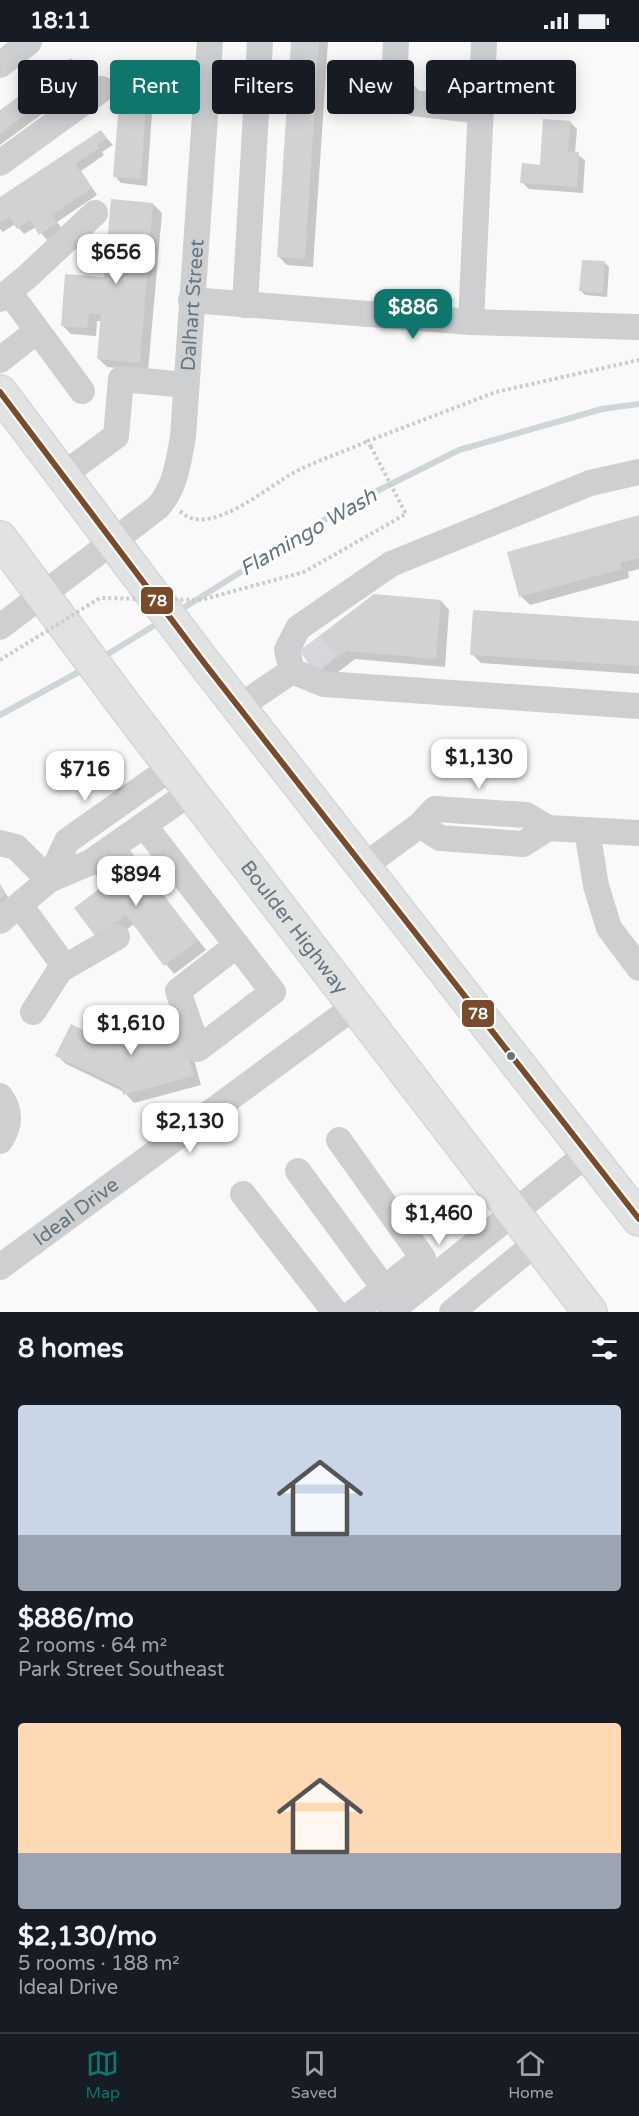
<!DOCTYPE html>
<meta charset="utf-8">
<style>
body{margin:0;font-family:"Varela Round",sans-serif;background:#242831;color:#f1f3f6;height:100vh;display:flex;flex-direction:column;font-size:22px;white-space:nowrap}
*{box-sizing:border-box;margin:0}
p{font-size:20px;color:#9ea1a6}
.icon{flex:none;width:33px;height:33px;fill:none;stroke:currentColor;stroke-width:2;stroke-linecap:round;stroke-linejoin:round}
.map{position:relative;height:1270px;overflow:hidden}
.sheet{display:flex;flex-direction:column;background:#171b24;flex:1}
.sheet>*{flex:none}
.guide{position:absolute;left:18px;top:18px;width:603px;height:54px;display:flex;gap:12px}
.price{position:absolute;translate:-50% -51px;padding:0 14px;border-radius:12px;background:#fff;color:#222;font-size:20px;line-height:39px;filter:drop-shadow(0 2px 3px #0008)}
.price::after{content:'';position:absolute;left:50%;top:36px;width:18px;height:14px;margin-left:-9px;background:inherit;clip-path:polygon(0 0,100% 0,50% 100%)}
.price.on{background:#0f766e;color:#fff}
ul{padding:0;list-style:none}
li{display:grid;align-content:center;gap:12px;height:318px;padding:0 18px}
li span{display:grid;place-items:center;height:186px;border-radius:6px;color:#555}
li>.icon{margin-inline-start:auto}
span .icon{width:108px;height:108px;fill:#fffc;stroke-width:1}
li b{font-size:26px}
h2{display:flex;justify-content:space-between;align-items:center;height:72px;padding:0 18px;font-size:26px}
.tag{padding:0 21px;border-radius:6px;background:#171b24;box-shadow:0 3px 15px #0003;font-size:21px;line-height:54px}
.tag.on{background:#0f766e;color:#fff}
.status{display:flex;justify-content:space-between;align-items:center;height:42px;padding:0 30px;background:#171b24;direction:ltr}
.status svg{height:16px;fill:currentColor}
.menu{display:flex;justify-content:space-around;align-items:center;height:84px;border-top:2px solid #363941;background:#171b24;font-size:16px;color:#9ea1a6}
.menu a{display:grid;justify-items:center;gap:3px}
.menu .on{color:#0f766e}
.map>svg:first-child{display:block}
.shadow{fill:#0003}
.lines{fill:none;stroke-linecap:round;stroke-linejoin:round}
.stream{stroke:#ced6d9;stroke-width:6}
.building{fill:#d0d2d3}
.minor-tunnel{stroke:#d4d8dc;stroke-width:26;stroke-dasharray:26 13;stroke-linecap:butt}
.major-casing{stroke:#d5d6d7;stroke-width:36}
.path{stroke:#cbcccd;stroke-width:4;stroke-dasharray:3 3;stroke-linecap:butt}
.minor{stroke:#cecfd0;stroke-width:26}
.major{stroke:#e1e2e2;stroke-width:33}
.path-bridge{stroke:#cbcccd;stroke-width:4;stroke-dasharray:3 3;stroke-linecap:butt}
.bus-1-casing{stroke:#fff;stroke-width:10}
.bus-1{stroke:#7a4b2a;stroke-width:6}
.bus-dot{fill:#657683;stroke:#fff;stroke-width:2}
.labels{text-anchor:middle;stroke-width:6;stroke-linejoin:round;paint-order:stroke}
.street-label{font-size:20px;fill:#657683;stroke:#fff}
.water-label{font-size:21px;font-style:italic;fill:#60757c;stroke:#fff}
.line-badge{stroke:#fff;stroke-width:2}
.badge-label{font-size:16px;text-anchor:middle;font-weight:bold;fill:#fff}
</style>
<div class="status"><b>18:11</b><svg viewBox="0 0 49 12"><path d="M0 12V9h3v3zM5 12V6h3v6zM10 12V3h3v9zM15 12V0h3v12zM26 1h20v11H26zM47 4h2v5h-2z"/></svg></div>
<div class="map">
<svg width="639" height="1270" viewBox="0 0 639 1270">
<rect width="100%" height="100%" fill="#f9f9f9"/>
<g class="shadow">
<polygon points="293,0 328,0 313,225 287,223 278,214"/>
<polygon points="77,24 88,38 0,103 0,70"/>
<polygon points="146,64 152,71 147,144 121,141 115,134"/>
<polygon points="570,80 577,87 575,111 585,118 583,151 529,147 522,140 541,124"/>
<polygon points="101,90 113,103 102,110 104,113 81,129 97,153 57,180 63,188 47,198 36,185 24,192 15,182 3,190 0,187 0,157"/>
<polygon points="153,162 162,171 148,329 107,325 98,316 101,279 97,279 96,294 71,292 62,283 105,237"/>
<polygon points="605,221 609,225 607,255 585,253 581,249"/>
<polygon points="639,475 639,527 628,530 629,536 530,563 521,554"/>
<polygon points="441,559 449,568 445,625 355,617 328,638 303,608"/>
<polygon points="639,581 639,632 481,621 472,612"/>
<polygon points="126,806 206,908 174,932 134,882 106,903 106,844"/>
<polygon points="0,842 11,860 0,867"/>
<polygon points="186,988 201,1043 134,1061 124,1050 66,1022 57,1013 104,999"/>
</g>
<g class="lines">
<g class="stream">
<polyline points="177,570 343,466 459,408 602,367 639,362"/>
<polyline points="103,615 160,580"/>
<polyline points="0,673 86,626"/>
</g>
</g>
<g class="building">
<polygon points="291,0 319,0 305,217 277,215"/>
<polygon points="71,16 82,30 0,92 0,68"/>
<polygon points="119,61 146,63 141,137 113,135"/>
<polygon points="543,77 571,79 568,109 579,110 577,145 520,141 522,121 540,123"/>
<polygon points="101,88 107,96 97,103 99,106 75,122 92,146 52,173 57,181 39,193 30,178 17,187 9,175 0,181 0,155"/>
<polygon points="111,157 153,161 140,321 97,317 101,272 89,271 87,286 61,284 65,232 104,235"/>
<polygon points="582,218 605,219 603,251 579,249"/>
<polygon points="639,473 639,516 620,521 622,527 519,555 507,510"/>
<polygon points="374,552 441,558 436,617 346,609 318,630 301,608"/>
<polygon points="473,568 639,579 639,624 470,613"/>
<polygon points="127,804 198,899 164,924 126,873 96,895 74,866 103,844 93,829"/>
<polygon points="0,843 6,852 0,856"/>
<polygon points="178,978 194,1034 123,1053 121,1045 55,1014 71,982 104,998"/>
</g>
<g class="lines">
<polyline class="minor-tunnel" points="310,601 326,624"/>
<defs>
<g id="major">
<polyline points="0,350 205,622 639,1177"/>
<path id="s3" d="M0,496L128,668L590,1270"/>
</g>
</defs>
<use href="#major" class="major-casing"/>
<g class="path">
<polyline points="371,405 368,399 496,350 639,318"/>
<path d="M180,469C208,498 268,444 295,430C318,418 344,410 368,399"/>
</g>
<g class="minor">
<polyline points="396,0 394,42 413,61 481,69"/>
<polyline points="0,23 29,0"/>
<polyline points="0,121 102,47"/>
<polyline points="9,250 82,349"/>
<polyline points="0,257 28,234 95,171"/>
<polyline points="191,258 471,280 639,285"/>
<polyline points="245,263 260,0"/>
<polyline points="471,280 484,0"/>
<polyline points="0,318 37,289"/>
<polyline points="63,433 116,394 121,337 186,343"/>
<path id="s1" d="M0,585L157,466C176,446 178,420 183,395L210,0"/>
<polyline points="292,629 287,608 298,586 391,522 590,441 639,430"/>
<polyline points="292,629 324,642 639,664"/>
<polyline points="239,665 292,629"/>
<polyline points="144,783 273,950 198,1007 178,949 237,903"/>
<polyline points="420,783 440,796 523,802 548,786"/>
<polyline points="587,788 596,844 609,886 639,926"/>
<polyline points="0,801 16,805 49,838"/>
<polyline points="364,824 420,783 435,767 526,773 548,786 639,791"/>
<polyline points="49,838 67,799 172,725"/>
<polyline points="20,863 65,925"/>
<polyline points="0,879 49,838 91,820 191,750"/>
<polyline points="33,970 60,928 117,895"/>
<path d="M0,1054C11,1069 10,1084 0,1099"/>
<polyline points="339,1098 423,1216 354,1270"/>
<polyline points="298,1129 395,1261"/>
<polyline points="243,1152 335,1270"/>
<path id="s2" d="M0,1225L355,964"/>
<polyline points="390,1270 588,1111"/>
<polyline points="452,1270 537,1200"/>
</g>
<use href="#major" class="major"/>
<polyline class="path-bridge" points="0,618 100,556 201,558 304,530 406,472 371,405"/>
<defs>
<polyline id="bus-1" points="0,350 205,622 639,1177"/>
</defs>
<use href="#bus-1" class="bus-1-casing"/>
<use href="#bus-1" class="bus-1"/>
</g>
<circle class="bus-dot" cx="511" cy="1014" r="5"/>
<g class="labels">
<g class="street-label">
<text dy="7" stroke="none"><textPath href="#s1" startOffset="406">Dalhart Street</textPath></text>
<text dy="7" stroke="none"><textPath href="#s3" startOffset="488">Boulder Highway</textPath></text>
<text dy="7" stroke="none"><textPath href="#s2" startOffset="94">Ideal Drive</textPath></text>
</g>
<g class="water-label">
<text transform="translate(308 490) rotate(-30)" y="7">Flamingo Wash</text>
</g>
</g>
<g class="line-badge">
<rect x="140" y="544" width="34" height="29" rx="6" fill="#7a4b2a"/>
<rect x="461" y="957" width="34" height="29" rx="6" fill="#7a4b2a"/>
</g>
<g class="badge-label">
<text x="157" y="564">78</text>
<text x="478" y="977">78</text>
</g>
</svg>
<b class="price" style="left:116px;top:243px">$656</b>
<b class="price on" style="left:413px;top:298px">$886</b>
<b class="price" style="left:479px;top:748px">$1,130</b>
<b class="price" style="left:85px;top:760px">$716</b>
<b class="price" style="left:136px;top:865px">$894</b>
<b class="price" style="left:131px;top:1014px">$1,610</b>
<b class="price" style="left:190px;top:1112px">$2,130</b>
<b class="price" style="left:439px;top:1204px">$1,460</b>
<div class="guide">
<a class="tag">Buy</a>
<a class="tag on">Rent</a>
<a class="tag">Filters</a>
<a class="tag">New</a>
<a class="tag">Apartment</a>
</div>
</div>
<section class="sheet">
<h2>8 homes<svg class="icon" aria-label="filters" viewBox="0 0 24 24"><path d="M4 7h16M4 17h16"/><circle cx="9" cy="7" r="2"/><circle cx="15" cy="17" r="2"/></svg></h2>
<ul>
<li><span style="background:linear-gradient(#c9d6e8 70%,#9aa5b1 0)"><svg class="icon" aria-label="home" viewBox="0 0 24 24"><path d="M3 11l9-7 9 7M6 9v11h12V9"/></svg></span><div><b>$886/mo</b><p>2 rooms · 64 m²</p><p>Park Street Southeast</p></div></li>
<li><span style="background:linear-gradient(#ffd9b3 70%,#9aa5b1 0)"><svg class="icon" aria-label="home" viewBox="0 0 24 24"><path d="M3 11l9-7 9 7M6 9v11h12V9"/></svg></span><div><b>$2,130/mo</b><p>5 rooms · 188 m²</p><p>Ideal Drive</p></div></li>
</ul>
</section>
<nav class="menu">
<a class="on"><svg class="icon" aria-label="map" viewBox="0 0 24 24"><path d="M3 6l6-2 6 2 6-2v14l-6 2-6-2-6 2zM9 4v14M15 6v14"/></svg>Map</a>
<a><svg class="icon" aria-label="saved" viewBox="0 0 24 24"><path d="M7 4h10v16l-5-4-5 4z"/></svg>Saved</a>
<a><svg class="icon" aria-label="home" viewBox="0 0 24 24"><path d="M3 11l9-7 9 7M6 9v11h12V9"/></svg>Home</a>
</nav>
